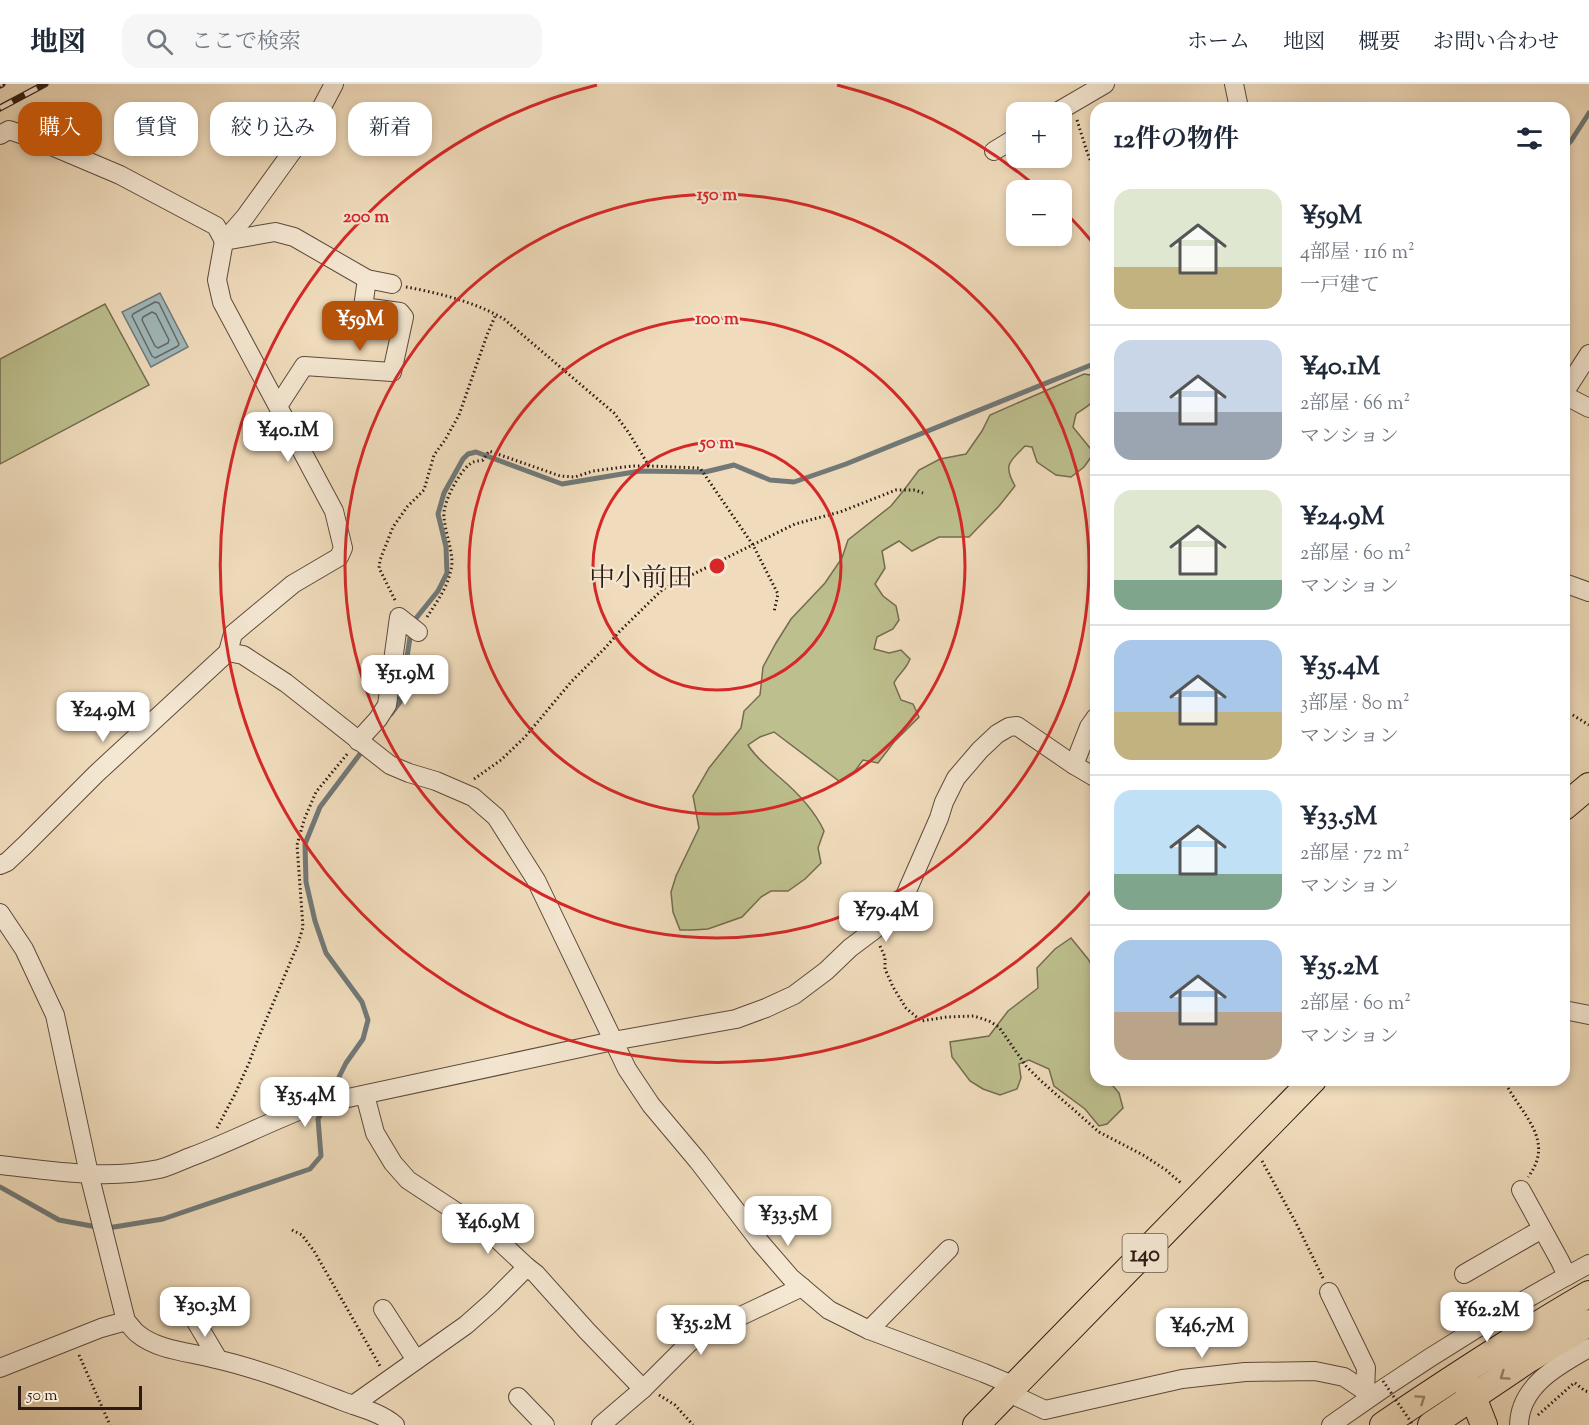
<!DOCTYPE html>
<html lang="ja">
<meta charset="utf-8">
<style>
body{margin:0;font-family:"Sorts Mill Goudy","Noto Serif JP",serif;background:#f6f6f7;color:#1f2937;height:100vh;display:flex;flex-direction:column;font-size:22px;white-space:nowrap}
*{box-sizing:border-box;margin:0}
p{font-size:20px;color:#747a83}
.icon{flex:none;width:33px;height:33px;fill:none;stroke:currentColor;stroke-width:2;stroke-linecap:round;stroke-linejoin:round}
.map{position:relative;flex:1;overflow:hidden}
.side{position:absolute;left:1090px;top:18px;width:480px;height:984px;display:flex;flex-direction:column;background:#fff;border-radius:18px;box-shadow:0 3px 9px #0003}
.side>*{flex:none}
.top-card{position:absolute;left:18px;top:18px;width:570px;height:54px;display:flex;gap:12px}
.fabs{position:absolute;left:1006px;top:18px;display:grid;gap:12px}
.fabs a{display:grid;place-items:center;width:66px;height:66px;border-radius:12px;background:#fff;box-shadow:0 3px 9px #0003;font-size:30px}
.scale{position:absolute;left:18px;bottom:15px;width:124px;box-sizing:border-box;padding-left:6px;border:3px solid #2c1a13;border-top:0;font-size:16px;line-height:21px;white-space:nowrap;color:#2c1a13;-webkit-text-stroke:4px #f5e8d3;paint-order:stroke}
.price{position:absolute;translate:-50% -51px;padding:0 14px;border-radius:12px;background:#fff;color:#222;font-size:20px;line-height:39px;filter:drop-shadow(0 2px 3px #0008)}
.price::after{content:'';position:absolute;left:50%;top:36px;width:18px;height:14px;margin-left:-9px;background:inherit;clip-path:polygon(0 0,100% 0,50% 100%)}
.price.selected{background:#b45309;color:#fff}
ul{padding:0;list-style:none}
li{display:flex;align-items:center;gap:18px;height:150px;padding:0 24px}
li+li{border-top:2px solid #e0e1e3}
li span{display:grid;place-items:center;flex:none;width:168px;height:120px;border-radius:18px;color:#555}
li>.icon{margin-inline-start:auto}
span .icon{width:72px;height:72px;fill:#fffc;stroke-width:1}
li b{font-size:26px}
h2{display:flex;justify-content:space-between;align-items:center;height:72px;padding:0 24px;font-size:26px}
.pill{padding:0 21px;border-radius:18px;background:#fff;box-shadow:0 3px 9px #0003;font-size:21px;line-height:54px}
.pill.selected{background:#b45309;color:#fff}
header{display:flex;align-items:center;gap:36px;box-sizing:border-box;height:84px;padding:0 30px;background:#fff;border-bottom:2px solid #e0e1e3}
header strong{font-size:28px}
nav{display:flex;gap:33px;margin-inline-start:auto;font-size:21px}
.search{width:420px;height:54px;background:#f6f6f7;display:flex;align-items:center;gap:15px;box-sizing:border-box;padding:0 21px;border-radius:18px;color:#747a83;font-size:22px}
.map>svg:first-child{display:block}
.green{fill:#bdbf8e;stroke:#746c50;stroke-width:1.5}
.water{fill:#9fb9bb;stroke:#717978;stroke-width:1.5}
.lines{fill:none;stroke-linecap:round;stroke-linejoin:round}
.shore{stroke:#666a67;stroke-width:1.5}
.stream{stroke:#717978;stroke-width:5}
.minor-casing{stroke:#5d4a3d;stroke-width:20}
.highway-casing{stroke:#2c1a13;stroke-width:28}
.path{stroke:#2c1a13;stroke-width:3;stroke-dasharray:1.5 3;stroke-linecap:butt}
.minor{stroke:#f5e8d3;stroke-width:18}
.highway{stroke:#f0dcbc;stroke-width:26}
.rail-casing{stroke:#2c1a13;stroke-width:7}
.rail{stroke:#f5e8d3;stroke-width:4.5;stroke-dasharray:14;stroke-linecap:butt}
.path-bridge{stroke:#2c1a13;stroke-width:3;stroke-dasharray:1.5 3;stroke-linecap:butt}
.oneway{stroke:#988570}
.ring{fill:none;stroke:#d62828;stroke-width:3}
.labels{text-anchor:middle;stroke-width:4.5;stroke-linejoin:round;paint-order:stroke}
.shield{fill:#f5e8d3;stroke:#68584d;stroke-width:1.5}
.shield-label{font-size:22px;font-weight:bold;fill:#2c1a13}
.neighbourhood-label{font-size:26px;fill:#2c1a13;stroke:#f5e8d3}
.centre{fill:#d62828;stroke:#f5e8d3;stroke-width:3}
.ring-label{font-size:18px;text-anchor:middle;font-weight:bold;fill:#d62828;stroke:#f5e8d3;stroke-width:4.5;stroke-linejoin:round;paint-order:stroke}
</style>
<header>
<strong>地図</strong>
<div class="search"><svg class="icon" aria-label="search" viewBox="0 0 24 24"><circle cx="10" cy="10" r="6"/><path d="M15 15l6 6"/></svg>ここで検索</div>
<nav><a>ホーム</a><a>地図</a><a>概要</a><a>お問い合わせ</a></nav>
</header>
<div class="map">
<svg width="1589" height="1341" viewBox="0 0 1589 1341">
<rect width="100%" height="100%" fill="#f0dcbc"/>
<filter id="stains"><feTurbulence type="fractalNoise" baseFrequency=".00333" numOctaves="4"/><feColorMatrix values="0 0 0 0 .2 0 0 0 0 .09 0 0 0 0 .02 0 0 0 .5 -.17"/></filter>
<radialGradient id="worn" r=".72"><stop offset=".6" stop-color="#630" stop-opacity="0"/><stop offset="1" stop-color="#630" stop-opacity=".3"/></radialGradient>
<g class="green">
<polygon points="105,220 149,301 0,380 0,275"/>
<path d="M1084,290L1096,292C1097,317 1097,316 1076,330L1073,343L1094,369L1084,383L1071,393L1056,391L1037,378L1032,363L1025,362C1009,378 1003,381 1015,402L999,422L969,453H939L912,467L899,457L882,467L885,484L875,500L883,512L896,522L899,536L893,545L877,553L874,565L889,569L901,566L910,575C906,586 898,590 894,599L901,616L913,620L919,633L894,658L878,679L863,676L855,687L839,697L774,648L760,653L748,661C756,674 767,682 778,692C797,708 814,725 824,747L818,764L821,779L805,795L788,807H771L761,813L742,833L708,845L692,846H680L673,828L671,808L676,792L699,744L693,712L709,684L741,644L744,627L760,611L763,583L776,559L791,535L825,499L842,474L848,456L891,422L904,406L919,386L940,375L966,370L982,347L990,331Z"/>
<polygon points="1071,854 1088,875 1096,889 1096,996 1108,996 1119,1009 1123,1024 1107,1040 1099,1042 1085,1025 1054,1002 1049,985 1029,976 1019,980 1021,994 1017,1005 1000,1011 983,1005 970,997 952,973 950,958 989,952 1008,927 1038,904 1037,884 1055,865"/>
</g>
<polygon class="water" points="160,209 188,263 151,283 122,228"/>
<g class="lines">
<g class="shore">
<polygon points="155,218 159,219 179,260 178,262 155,274 152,272 132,232 133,230"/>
<polygon points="152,228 156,230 169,256 168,259 158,264 155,262 142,236 143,233"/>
</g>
<g class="stream">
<polyline points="1564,64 1571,57 1589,29"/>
<polyline points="413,538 438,507 447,489 446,463 438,430 444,409 463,375 468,370 476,368 562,400 640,387 705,388 734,381 770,396 794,398 846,380 1096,279"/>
<polyline points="391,630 400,618 411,547"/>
<polyline points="329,1013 346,979 363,955 368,936 362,918 326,869 315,837 306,798 305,760 320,723 363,666"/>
<polyline points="0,1103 59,1136 97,1143"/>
<polyline points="107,1143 114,1143 163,1135 310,1085 321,1072 318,1035 324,1024"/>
</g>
<defs>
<g id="minor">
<polyline points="1234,0 1239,24"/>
<polyline points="1057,28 1105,0"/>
<polyline points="231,33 291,68"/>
<polyline points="0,51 9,46 35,55 120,91 216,142 224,157"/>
<polyline points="994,67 1017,53"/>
<polyline points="224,157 275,148 294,153 367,195 392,200"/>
<polyline points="1564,309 1589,270"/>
<polyline points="1564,311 1589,324"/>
<polyline points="278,322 304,282 392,288 404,233 400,228 363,223 367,195"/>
<polyline points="1564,499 1589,508"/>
<polyline points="228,568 243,571 286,599 390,681 409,689 436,697 473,713 496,733 536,796 627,985 651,1021 698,1077 760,1158 791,1194 829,1226 869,1246 984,1289 1015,1302"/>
<polyline points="358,657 378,635 387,621 399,533 418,548"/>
<polyline points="1074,681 1089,643 1096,633"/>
<polyline points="0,781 7,778 25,761 96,690 228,568 233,550 293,500 339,473 343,464 334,427 222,218 217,196 224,157 245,133 315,36 334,0"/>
<path d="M0,829L24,865L55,931L89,1090L126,1237C130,1241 134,1247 138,1250C159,1267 191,1268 216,1275C259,1285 300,1301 342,1317C360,1324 380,1328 395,1341"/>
<polyline points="1564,926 1589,931"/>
<path d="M0,1081C53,1087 107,1096 159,1085C171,1082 182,1076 193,1072C233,1057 271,1037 311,1022L613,957L736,935L766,924L794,911L826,887L850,864L874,846L903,816L939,734L944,718L956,694L980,666L997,650L1009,643L1017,642L1074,681L1096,694"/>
<polyline points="1521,1106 1560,1177 1567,1192"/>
<polyline points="527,1183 536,1190 587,1247 643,1305"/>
<polyline points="1464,1190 1542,1145"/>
<polyline points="1329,1208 1366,1284 1365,1307"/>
<polyline points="182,1214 218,1275"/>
<polyline points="383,1225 416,1276"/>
<polyline points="869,1246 949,1165"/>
<polyline points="0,1284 101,1244 126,1237"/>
<polyline points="1009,1309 1045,1326 1182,1295 1245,1288 1315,1287 1344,1293 1365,1307 1370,1313"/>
<polyline points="518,1313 545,1341"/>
<polyline points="353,1321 466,1241 492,1218 527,1183 496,1154 408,1096 393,1079 375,1049 365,1011"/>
<polyline points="601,1341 643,1305 690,1258 709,1247 802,1203"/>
<path d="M1331,1341C1413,1282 1500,1228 1589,1180"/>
<path d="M1519,1341C1520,1301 1559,1281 1589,1264"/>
</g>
<g id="highway">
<polyline points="1564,723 1589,702"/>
<polyline points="1466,1300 1473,1313 1484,1341"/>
<polyline points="976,1341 1313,996"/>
<path d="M1383,1341C1451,1295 1518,1251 1589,1210"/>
<polyline points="1431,1341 1529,1275 1589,1239"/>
</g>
</defs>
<use href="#minor" class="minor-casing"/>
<use href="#highway" class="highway-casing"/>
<g class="path">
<polyline points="1077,36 1087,68 1096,90"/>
<path d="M406,203C439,209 475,218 504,235L614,329L629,349L649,382L700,384L753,461L778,510L774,528"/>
<polyline points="395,516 379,484 380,476 393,443 407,423 424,406 434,371 445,356 459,331 487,251 496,230"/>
<path d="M427,533C438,516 450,500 452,479C452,464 445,448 444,433C442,420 459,388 470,380C473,377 478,377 483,376L489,367L560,392L575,393L593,387L632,382H649"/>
<polyline points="1564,630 1571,630 1589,641"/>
<polyline points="474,695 501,676 525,653 571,598 606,563 619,548 663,505 795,440 840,428 896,406 915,406 923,409"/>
<polyline points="880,862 885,873 885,885 893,903 906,924 921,937 947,933 974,932 989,937 999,943 1026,982 1041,997 1099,1048 1143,1071 1166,1086 1182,1100"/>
<path d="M1504,996C1519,1029 1557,1055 1528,1093"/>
<polyline points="217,1044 235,1010 249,979 258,955 298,860 303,843 297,761 304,736 316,708 348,669"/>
<polyline points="1262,1077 1296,1139 1323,1194"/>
<polyline points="292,1146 302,1151 314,1167 380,1282"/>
<polyline points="79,1271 110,1341"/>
<polyline points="1575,1299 1585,1307 1589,1308"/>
<polyline points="659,1311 675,1321 693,1341"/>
<polyline points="1538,1331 1575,1298"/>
</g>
<use href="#minor" class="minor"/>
<use href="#highway" class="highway"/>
<defs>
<g id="rail">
<polyline points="0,1 2,0"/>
<polyline points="0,24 45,0"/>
</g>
</defs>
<use href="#rail" class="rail-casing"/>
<use href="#rail" class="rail"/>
<polyline class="path-bridge" points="1383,1297 1413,1341"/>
</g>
<defs><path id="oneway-chevron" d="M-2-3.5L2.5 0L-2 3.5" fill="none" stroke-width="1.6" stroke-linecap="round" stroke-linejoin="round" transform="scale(1.5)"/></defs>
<g class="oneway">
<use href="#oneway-chevron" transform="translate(1504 1292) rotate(145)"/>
<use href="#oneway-chevron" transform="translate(1421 1315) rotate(-34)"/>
</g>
<g class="ring">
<circle cx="717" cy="482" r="124"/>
<circle cx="717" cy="482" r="248"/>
<circle cx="717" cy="482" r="372"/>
<path d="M1094 804A496 496 0 1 1 597 1M837 1A496 496 0 0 1 1039 105M1065 128A496 496 0 0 1 1094 160"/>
</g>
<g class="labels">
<rect class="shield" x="1122.5" y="1150" width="45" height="38" rx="4.5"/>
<g class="shield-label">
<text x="1145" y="1177">140</text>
</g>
<g class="neighbourhood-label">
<text x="641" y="502">中小前田</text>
</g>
</g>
<circle cx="717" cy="482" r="9" class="centre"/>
<g class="ring-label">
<text x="717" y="116">150 m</text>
<text x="366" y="138">200 m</text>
<text x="717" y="240">100 m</text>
<text x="717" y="364">50 m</text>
</g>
<rect width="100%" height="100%" filter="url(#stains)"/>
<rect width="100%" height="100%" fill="url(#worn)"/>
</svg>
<div class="fabs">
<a>+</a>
<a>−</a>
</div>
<div class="scale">50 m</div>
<b class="price selected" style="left:360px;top:268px">¥59M</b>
<b class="price" style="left:288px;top:379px">¥40.1M</b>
<b class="price" style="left:405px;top:622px">¥51.9M</b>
<b class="price" style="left:103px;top:659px">¥24.9M</b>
<b class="price" style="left:886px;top:859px">¥79.4M</b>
<b class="price" style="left:305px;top:1044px">¥35.4M</b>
<b class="price" style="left:788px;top:1163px">¥33.5M</b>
<b class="price" style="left:488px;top:1171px">¥46.9M</b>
<b class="price" style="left:205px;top:1254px">¥30.3M</b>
<b class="price" style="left:1487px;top:1259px">¥62.2M</b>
<b class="price" style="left:701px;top:1272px">¥35.2M</b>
<b class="price" style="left:1202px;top:1275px">¥46.7M</b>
<div class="top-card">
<a class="pill selected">購入</a>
<a class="pill">賃貸</a>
<a class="pill">絞り込み</a>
<a class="pill">新着</a>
</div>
<section class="side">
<h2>12件の物件<svg class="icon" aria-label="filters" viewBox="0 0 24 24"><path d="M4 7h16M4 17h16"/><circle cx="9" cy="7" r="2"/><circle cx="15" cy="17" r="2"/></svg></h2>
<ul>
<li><span style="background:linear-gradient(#dfe7d0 65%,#c2b280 0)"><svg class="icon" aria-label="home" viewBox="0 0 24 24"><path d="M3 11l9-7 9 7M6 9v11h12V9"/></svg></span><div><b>¥59M</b><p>4部屋 · 116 m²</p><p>一戸建て</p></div></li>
<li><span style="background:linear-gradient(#c9d6e8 60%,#9aa5b1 0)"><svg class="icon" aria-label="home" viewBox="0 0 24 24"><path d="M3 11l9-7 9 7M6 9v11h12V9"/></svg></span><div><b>¥40.1M</b><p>2部屋 · 66 m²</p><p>マンション</p></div></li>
<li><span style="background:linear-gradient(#dfe7d0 75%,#7fa58c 0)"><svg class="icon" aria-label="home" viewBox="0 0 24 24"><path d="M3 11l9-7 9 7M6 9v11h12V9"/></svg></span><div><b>¥24.9M</b><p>2部屋 · 60 m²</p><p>マンション</p></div></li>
<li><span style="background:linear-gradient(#a9c7e8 60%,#c2b280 0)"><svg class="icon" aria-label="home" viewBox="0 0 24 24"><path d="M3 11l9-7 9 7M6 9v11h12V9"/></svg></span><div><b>¥35.4M</b><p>3部屋 · 80 m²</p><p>マンション</p></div></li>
<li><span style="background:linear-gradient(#bfe0f5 70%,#7fa58c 0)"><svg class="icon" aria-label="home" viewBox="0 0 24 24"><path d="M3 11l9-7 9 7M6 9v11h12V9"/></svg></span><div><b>¥33.5M</b><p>2部屋 · 72 m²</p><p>マンション</p></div></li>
<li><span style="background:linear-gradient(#a9c7e8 60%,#b9a48a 0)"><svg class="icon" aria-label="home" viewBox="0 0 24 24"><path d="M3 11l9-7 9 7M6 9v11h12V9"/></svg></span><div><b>¥35.2M</b><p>2部屋 · 60 m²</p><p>マンション</p></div></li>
</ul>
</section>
</div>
